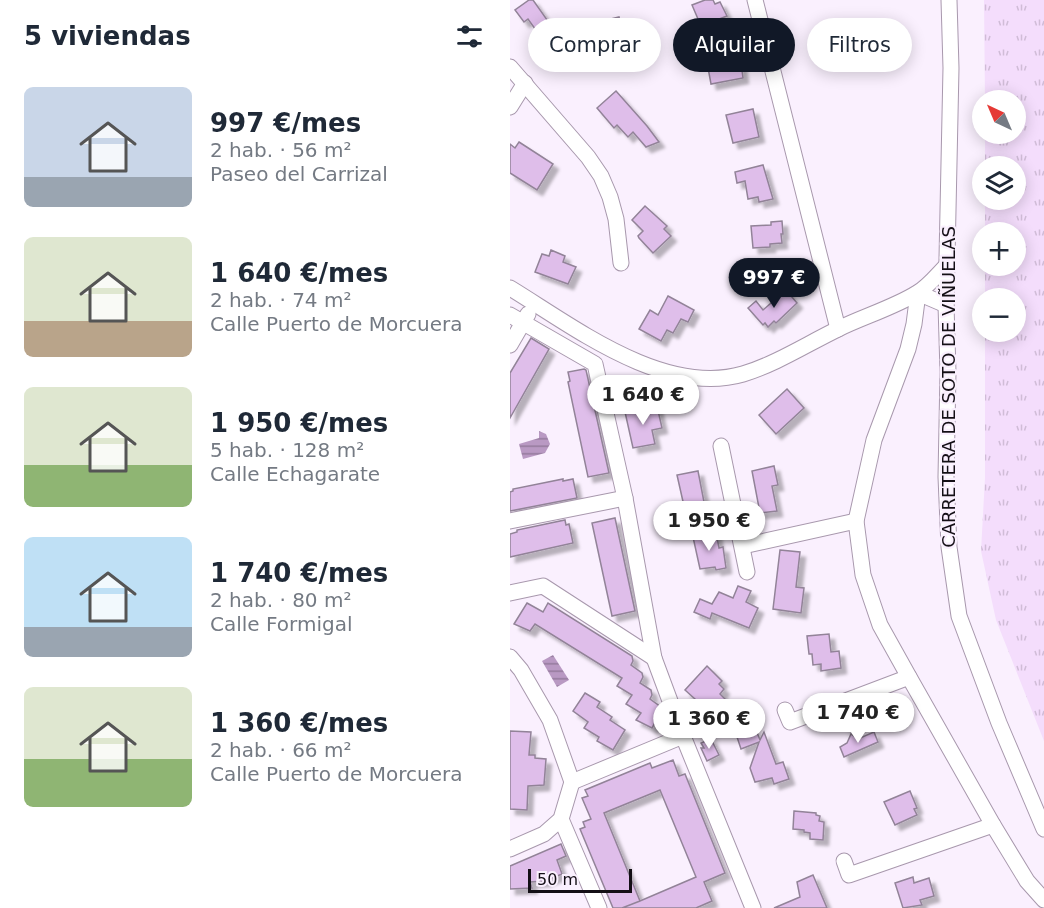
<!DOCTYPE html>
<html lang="es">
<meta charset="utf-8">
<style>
body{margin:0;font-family:"DejaVu Sans",sans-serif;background:#f6f6f7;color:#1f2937;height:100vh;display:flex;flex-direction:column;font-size:22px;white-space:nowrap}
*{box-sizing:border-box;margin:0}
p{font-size:20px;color:#747a83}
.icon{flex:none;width:33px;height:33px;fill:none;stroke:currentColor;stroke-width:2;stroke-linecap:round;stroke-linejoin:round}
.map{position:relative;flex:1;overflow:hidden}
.drawer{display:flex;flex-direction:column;background:#fff;width:510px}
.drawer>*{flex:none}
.banner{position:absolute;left:18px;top:18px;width:426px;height:54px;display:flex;gap:12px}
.needle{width:39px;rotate:316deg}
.buttons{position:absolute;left:462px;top:90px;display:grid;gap:12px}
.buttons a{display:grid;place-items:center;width:54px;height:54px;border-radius:50%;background:#fff;box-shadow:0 3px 15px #0003;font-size:30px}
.scale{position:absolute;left:18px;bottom:15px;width:104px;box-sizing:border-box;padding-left:6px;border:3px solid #140f16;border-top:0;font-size:16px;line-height:21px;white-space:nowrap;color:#140f16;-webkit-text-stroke:4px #faf0fe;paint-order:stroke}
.price{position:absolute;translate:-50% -51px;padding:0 14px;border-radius:21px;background:#fff;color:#222;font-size:20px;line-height:39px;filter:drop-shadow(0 2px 3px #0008)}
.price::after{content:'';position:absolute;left:50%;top:36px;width:18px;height:14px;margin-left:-9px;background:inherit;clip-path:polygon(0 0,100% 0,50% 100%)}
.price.selected{background:#111827;color:#fff}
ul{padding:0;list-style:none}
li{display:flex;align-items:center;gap:18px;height:150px;padding:0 24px}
li span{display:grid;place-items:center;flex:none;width:168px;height:120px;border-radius:9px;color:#555}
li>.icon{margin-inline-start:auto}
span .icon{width:72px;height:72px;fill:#fffc;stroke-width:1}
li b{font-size:26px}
h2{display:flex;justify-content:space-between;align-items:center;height:72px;padding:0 24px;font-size:26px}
.chip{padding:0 21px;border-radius:27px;background:#fff;box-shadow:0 3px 15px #0003;font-size:21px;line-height:54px}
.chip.selected{background:#111827;color:#fff}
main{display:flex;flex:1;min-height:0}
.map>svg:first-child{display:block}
.park{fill:url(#park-tufts)}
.water{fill:url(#water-rules)}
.building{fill:#dfbeea;stroke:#928398;stroke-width:1.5;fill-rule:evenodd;filter:url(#shadow)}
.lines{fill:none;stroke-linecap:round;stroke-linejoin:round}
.street-casing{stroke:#a898ad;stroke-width:17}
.street{stroke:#fff;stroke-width:15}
.labels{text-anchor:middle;stroke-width:4.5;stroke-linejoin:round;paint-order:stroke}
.street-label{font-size:18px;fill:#140f16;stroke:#faf0fe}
</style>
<main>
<section class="drawer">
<h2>5 viviendas<svg class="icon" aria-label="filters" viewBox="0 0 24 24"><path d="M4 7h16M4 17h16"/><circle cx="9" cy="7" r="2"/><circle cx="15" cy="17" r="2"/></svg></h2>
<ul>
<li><span style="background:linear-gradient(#c9d6e8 75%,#9aa5b1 0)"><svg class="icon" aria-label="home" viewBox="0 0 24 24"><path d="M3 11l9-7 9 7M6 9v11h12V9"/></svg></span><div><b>997 €/mes</b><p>2 hab. · 56 m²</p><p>Paseo del Carrizal</p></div></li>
<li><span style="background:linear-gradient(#dfe7d0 70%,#b9a48a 0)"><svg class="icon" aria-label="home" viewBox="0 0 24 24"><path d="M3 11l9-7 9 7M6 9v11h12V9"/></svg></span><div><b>1 640 €/mes</b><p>2 hab. · 74 m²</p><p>Calle Puerto de Morcuera</p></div></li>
<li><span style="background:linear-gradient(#dfe7d0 65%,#8fb573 0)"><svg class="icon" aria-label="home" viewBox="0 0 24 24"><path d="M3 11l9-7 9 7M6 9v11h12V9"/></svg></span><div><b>1 950 €/mes</b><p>5 hab. · 128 m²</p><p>Calle Echagarate</p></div></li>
<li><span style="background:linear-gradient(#bfe0f5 75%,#9aa5b1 0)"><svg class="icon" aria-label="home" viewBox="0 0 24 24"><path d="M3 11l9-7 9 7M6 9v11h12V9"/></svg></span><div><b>1 740 €/mes</b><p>2 hab. · 80 m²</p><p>Calle Formigal</p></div></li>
<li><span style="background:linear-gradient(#dfe7d0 60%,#8fb573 0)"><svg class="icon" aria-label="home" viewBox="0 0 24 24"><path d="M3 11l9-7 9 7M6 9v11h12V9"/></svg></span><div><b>1 360 €/mes</b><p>2 hab. · 66 m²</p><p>Calle Puerto de Morcuera</p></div></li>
</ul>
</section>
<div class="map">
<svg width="534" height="908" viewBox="0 0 534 908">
<defs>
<pattern id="park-tufts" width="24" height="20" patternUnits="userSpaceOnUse" patternTransform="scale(1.5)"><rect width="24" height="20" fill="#f4ddfc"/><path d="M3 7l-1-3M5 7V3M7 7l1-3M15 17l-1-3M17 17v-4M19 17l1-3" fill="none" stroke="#d0bcd7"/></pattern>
<pattern id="water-rules" width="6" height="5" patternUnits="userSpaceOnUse" patternTransform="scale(1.5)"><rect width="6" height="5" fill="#b999c3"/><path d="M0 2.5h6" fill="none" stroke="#957b9d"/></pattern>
<filter id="shadow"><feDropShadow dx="5.5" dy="5.5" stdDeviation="1.5" flood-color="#0004"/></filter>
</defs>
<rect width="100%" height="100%" fill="#faf0fe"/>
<polygon class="park" points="474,0 534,0 534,741 486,620 471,551 475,478 475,332 506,332 506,298 475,298 475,266 506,266 506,232 475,232 475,200 506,200 506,166 475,166 475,134 506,134 506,100 475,100"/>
<g class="water">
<polygon points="29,431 36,434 40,444 35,453 13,459 9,444 29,438"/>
<polygon points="43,655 59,680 47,687 32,661"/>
</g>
<g class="building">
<polygon points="19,0 23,0 40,24 28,33 18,19 14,22 5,10"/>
<polygon points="195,0 203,0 205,4 210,2 217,16 191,26 182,5"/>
<polygon points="109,17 117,48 88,56 81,24"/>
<polygon points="219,43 223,65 231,63 233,78 201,84 194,46"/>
<polygon points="106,91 137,126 149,142 136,147 123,132 118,137 107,125 104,128 87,108"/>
<polygon points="243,109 249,137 223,143 216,115"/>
<polygon points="9,142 43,164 27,190 0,173 0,144 5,148"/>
<polygon points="253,165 263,199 249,202 248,197 238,199 235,181 227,183 225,172"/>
<polygon points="135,206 157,226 154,229 161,236 143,253 129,238 128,236 133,231 122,220"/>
<polygon points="272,221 273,234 271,234 272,243 260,244 260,247 243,248 241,226 261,225 261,222"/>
<polygon points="41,250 55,256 53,262 66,267 58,284 25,272 32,254 39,256"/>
<polygon points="276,290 287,303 266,323 264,321 258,327 255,323 253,325 238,308 246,301 253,310"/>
<polygon points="158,296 184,310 178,322 171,319 163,333 157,330 151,341 129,329 140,310 148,315"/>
<polygon points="21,338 39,349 0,418 0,373"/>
<polygon points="74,369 76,370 99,473 78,477 58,382 60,381 58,372"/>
<polygon points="277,389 294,408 266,434 249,415"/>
<polygon points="147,406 152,428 142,430 145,444 123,448 115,412"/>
<polygon points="264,466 268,485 262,486 267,511 250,513 242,471"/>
<polygon points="188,471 194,502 174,506 167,475"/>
<polygon points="53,479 53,481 63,479 67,498 0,511 0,492 3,491 3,489"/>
<polygon points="105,518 125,611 102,616 82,523"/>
<polygon points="55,520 56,525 59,524 63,543 0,557 0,534 7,532 7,530"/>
<polygon points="206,532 209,548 213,547 216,568 206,570 205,567 190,569 183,537"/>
<polygon points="270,550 290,552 286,587 294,588 291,613 263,609"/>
<polygon points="228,586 241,591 236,602 248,608 239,628 202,613 200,619 184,612 190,599 202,604 209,592 223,598"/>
<polygon points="17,603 33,612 38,603 122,656 123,661 121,665 132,673 133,677 130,683 141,690 142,695 140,699 151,707 152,711 142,728 126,720 131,713 116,704 122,695 107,686 112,678 25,624 20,631 4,624"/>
<polygon points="319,634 321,652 329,651 331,668 311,671 311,664 303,665 302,654 299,654 297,636"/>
<polygon points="197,666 212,681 209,684 214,689 210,694 218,702 204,716 198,712 194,717 180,705 185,699 175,690"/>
<polygon points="75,693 90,702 87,707 102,717 100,720 115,730 103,750 87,741 89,737 74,728 78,722 63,711"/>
<polygon points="241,729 242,732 246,730 250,740 254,732 266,764 273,762 279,779 264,784 262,778 245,782 240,768 249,742 231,749 226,734"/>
<polygon points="0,731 21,732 19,755 25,755 25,758 36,759 34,785 18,786 17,810 0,809"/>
<polygon points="364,732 368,742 334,757 330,747 337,743 341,734 348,739"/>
<polygon points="201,739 209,755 197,761 191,748 194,748 191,743"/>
<path d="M163,760L169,776L175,774L215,873L194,882L202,901L186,908H112L130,901L112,908H103L70,829L75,827L73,822L81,819L72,798L78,796L75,790L140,763L142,768ZM150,790L186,877L130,901L94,813Z"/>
<polygon points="400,791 407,808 404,809 407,815 385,825 374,802"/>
<polygon points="284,811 306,813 306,815 310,816 309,821 314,822 313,840 300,839 300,833 294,832 294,830 283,829"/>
<polygon points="51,844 56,856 47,860 52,874 35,881 20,882 22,888 0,889 0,866"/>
<polygon points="303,875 317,908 264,908 290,897 287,882"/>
<polygon points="403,877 404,883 419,878 424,896 410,900 412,905 393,908 385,883"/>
</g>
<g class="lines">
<defs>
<g id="street">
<polyline points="245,0 328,329"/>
<polyline points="439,0 441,68 436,305 438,372 436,477 439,547 449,616 489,723 534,829"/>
<polyline points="0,67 78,157 91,176 100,197 106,219 111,263"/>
<polyline points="0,107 15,83"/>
<path d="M0,288C64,327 154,397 233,374C266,364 297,344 328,329C352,317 385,307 407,293C418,287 428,274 437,265"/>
<polyline points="408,293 404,324 398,349 364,440 346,521 353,575 370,625 399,677 483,825 517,881 534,900"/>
<polyline points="408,293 436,305"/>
<polyline points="0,315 85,364 115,498 144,658 173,736 243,908"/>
<polyline points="0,345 18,314"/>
<polyline points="211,446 237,572"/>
<polyline points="0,521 115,498"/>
<polyline points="233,546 346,521"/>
<polyline points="0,593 33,586 144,658"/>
<polyline points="0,657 11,670 40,720 62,782 51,819 34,834 0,849"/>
<polyline points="275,710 280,722 399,677"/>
<polyline points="62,782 173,736"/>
<polyline points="51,819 89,908"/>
<polyline points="334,861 339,875 483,825"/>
</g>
</defs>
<use href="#street" class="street-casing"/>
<use href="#street" class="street"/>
</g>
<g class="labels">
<g class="street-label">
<text transform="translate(439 387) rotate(-90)" y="6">CARRETERA DE SOTO DE VIÑUELAS</text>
</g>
</g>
</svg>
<div class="buttons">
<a><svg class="needle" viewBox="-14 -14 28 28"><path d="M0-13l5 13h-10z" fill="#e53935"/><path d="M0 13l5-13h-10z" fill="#747a83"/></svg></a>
<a><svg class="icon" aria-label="layers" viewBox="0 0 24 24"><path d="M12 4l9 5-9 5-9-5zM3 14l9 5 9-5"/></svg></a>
<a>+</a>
<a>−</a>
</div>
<div class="scale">50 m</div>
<b class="price selected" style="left:264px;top:309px">997 €</b>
<b class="price" style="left:133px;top:426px">1 640 €</b>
<b class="price" style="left:199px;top:552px">1 950 €</b>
<b class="price" style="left:348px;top:744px">1 740 €</b>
<b class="price" style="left:199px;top:750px">1 360 €</b>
<div class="banner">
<a class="chip">Comprar</a>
<a class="chip selected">Alquilar</a>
<a class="chip">Filtros</a>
</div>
</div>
</main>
